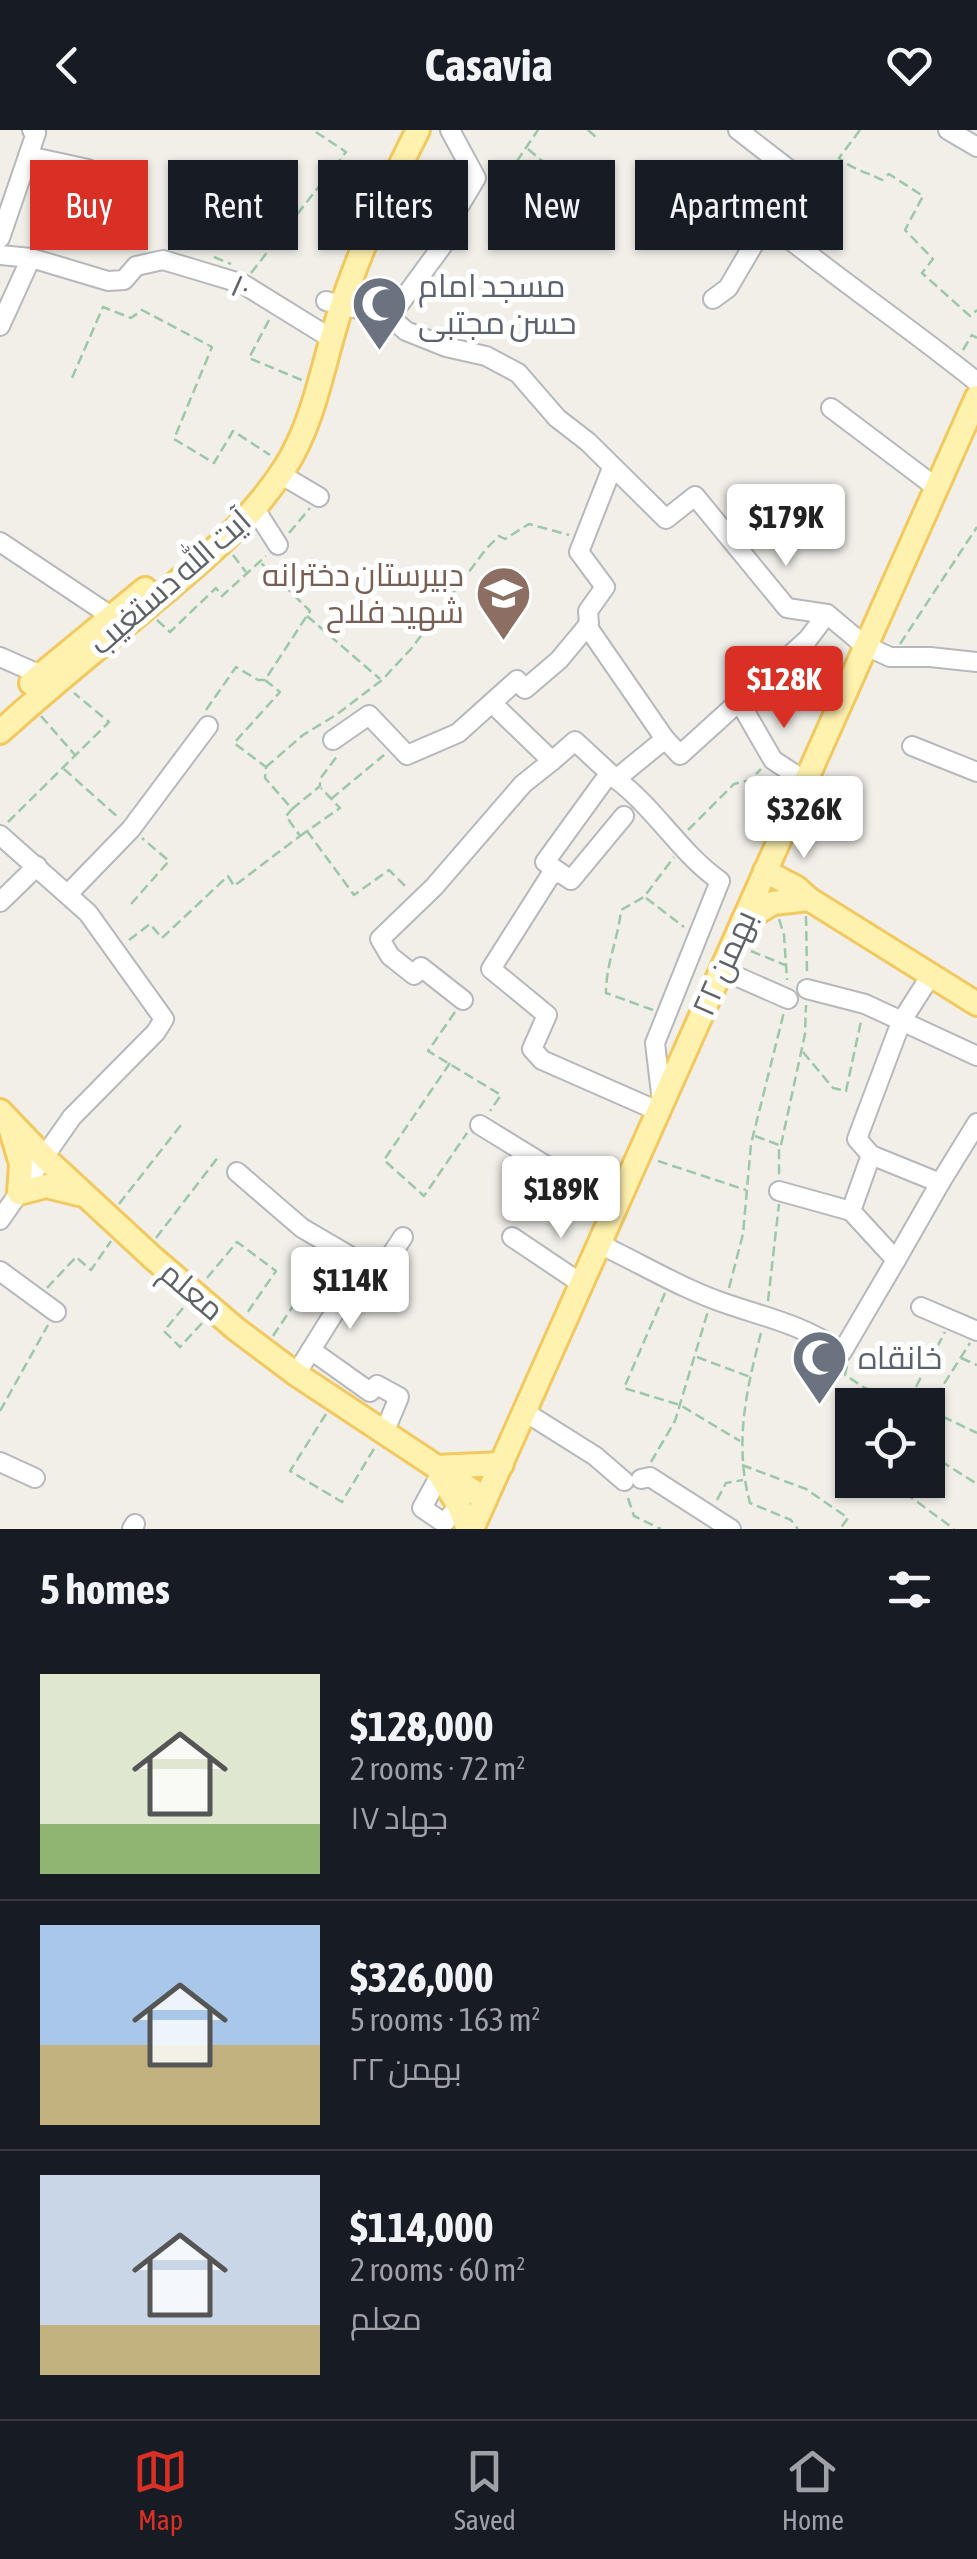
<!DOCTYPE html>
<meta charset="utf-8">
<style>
body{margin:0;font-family:"Asap Condensed",Cairo,sans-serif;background:#242831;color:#f1f3f6;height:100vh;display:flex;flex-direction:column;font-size:38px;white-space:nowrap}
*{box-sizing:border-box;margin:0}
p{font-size:32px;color:#9ea1a6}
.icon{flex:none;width:55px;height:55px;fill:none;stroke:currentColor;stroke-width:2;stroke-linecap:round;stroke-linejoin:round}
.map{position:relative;height:1399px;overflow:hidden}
.sheet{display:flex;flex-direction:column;background:#171b24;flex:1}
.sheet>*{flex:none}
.banner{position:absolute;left:30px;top:30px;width:918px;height:90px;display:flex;gap:20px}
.buttons{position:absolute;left:835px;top:1258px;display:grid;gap:20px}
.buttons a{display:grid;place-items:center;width:110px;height:110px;border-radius:0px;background:#171b24;box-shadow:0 2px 8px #0004;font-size:50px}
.price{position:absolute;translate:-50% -85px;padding:0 22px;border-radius:10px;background:#fff;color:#222;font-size:32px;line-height:65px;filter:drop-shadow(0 2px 5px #0008)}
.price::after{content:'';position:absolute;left:50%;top:60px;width:30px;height:22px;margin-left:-15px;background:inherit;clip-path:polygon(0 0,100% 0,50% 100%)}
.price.on{background:#d93025;color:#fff}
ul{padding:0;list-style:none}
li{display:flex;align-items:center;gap:30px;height:250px;padding:0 40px}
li+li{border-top:2px solid #363941}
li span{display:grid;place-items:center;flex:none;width:280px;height:200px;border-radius:0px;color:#555}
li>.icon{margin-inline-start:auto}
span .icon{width:120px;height:120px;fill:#fffc;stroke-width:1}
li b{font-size:42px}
h2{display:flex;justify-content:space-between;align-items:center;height:120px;padding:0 40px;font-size:42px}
.chip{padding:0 35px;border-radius:0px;background:#171b24;box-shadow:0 2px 8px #0004;font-size:35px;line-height:90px}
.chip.on{background:#d93025;color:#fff}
header{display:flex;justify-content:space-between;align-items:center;height:130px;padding:0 40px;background:#171b24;font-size:45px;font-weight:700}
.dock{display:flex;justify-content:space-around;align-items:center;height:140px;border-top:2px solid #363941;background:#171b24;font-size:28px;color:#9ea1a6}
.dock a{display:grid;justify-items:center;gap:5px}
.dock .on{color:#d93025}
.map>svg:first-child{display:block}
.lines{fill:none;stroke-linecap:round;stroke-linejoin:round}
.minor-casing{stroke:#b5b8bc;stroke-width:22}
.major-casing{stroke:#f2c960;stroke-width:28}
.path{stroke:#9cc7a9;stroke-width:2.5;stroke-dasharray:10 5;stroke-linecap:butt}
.minor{stroke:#fff;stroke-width:18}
.major{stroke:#fff2af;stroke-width:22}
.labels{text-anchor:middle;stroke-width:10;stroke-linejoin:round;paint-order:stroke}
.worship-label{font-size:32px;fill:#5b616d;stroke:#fff;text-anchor:start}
.street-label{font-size:32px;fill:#5f6368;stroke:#fff}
.education-label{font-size:32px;fill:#785e54;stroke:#fff;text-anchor:end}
</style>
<header><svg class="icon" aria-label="back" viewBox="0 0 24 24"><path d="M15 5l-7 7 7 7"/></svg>Casavia<svg class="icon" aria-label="heart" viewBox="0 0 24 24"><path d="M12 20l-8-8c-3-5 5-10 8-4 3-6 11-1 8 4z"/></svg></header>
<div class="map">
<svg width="977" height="1399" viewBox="0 0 977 1399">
<rect width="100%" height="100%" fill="#f1efe8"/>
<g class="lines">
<defs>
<g id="minor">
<polyline points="948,0 977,17"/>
<polyline points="28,26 88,39"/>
<path d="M768,92C836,148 909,197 977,252"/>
<polyline points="0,108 36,3 32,0"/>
<polyline points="0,125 31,128 108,151 124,150 136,136 163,130 190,138 243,154 332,209"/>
<polyline points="713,169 728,158 795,44 738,0"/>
<polyline points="326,171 390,187 406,201 446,217 486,226 518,243 557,288 588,312 666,389 695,366 787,478 827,484 864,515 890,527 930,527 977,532"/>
<polyline points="390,187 448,108 452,88 476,48 450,0"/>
<polyline points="0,196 31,128"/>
<polyline points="831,278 937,358"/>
<polyline points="280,344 319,367"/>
<polyline points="255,379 278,415"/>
<polyline points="0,412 120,492"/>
<polyline points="0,527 50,549"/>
<polyline points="492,573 552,631 575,611 616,649 665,609 587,496"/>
<polyline points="740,573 773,630 805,651"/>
<polyline points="665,609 680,625 808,509 827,484"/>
<polyline points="333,610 369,585 407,625 458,603 517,550 525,559 559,530 589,494 588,481 605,457 579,422 612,338"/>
<polyline points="912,616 977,642"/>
<path d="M616,649C656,679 680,723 720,751L655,913L662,972"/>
<polyline points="624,686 571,750 559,742 550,746 491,839 547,885 532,919 542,930 658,981"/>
<polyline points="0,705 88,783 164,889 156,902 72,987 0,1090"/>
<polyline points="559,742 545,732 603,652"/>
<polyline points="68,764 131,699 208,596"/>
<polyline points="0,772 37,736"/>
<polyline points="722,840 788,869"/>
<polyline points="807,859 865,874 977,926"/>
<polyline points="463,870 421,837 414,845 390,826 380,809 434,757 523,654 552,631"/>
<polyline points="480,995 615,1078"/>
<polyline points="237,1042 302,1098 379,1143 403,1107"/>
<polyline points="940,1053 977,993"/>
<polyline points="851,1081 871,1025"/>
<polyline points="512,1107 582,1154"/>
<path d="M599,1114C640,1133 684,1160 727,1174C771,1189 803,1195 842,1222L896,1130L851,1081L779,1061"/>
<polyline points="896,1130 940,1053 871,1025 857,1009 901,892 931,845"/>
<polyline points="0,1141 56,1182"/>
<polyline points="921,1177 977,1201"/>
<polyline points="311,1220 370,1262 377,1255 399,1267 384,1303"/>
<polyline points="296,1244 364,1135"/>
<polyline points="525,1282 595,1326 624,1351"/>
<polyline points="0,1332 35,1348"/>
<polyline points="440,1345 422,1378 444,1393 459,1376"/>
<polyline points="641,1349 650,1347 731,1399"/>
<polyline points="132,1399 135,1394"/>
</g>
<g id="major">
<polyline points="31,553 145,459"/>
<path d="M0,602C47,559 96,520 145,479C196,436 247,396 284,339C316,290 323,230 342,175C362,114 389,57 418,0"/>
<polyline points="765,741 797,758 809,769 977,874"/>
<polyline points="743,791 773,773 809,769"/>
<polyline points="0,981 45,1028 152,1127 236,1199 296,1244 485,1369"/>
<polyline points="11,1000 21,1034 19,1063 46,1056 79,1064"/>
<polyline points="436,1337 502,1334"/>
<polyline points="440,1345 459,1376 468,1399"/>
<polyline points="472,1399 977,267"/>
</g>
</defs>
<use href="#minor" class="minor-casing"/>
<use href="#major" class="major-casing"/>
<g class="path">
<polyline points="588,0 598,9"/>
<path d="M860,0L839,28C854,40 866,42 882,50L889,44L923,66L905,100L933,129L922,143L970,186L977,180"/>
<polyline points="528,19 596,76"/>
<polyline points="489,58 496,62 538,0"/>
<polyline points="214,127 231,134"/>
<polyline points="251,143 346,22 313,0"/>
<polyline points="269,190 249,228 304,251"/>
<polyline points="963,220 972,205 977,208"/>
<polyline points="72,248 103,177 131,188 142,180 212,217 174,309 214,333 233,301 270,325"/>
<polyline points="289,403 310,378"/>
<polyline points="233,425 246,442"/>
<polyline points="307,486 380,549"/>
<polyline points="157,490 170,502 216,458 222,466 266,426"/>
<polyline points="900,514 977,397"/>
<polyline points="801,533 828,559"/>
<polyline points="265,550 280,562 234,613 266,637 265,648 292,679 320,656 320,649 338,625"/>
<polyline points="206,580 236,537 258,550 265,550 310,481 259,431"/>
<polyline points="41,586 75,625"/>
<polyline points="266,637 303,605 336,585 382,550 411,519 486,419 499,406 505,409 529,394 569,405"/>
<polyline points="64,639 120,689"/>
<polyline points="331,669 384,625"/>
<polyline points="8,692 109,592 74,563"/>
<polyline points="688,700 734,654 750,650 761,639"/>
<polyline points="307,701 354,765 389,740 408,759"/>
<polyline points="300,706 340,678 321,658"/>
<polyline points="646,768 684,797"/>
<polyline points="131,774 169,731 142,708"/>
<polyline points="806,786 807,843"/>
<polyline points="779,789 784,805 787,850"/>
<polyline points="129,810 150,794 162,808 228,746 234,756 300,706 286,686 292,679"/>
<polyline points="751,821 785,835"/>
<path d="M653,880L606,863C606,833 618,810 621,780L644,767L674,727"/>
<polyline points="455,882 428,921 501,965 490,981"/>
<polyline points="803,922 833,958 846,961 861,891"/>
<polyline points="450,933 384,1030 424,1066 467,1003"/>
<polyline points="755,1006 779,1015 779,1046"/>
<polyline points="781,1015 805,904 806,875"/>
<polyline points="658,1031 746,1060"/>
<polyline points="119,1074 181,995"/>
<polyline points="156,1108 219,1026"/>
<polyline points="207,1148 237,1112 276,1141 247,1183"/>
<polyline points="47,1158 76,1127 91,1140 111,1111"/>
<polyline points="729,1158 743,1104 751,1014 784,882"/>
<polyline points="665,1163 624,1258 680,1275 740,1311"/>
<polyline points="768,1171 779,1074"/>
<polyline points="183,1178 164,1201 180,1217 203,1192"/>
<path d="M761,1203C746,1261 734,1314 750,1373L791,1390L798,1399"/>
<polyline points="273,1206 303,1161 322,1175"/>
<polyline points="697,1227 750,1247"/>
<polyline points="961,1228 977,1235"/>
<polyline points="847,1236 845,1245 865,1258 917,1275"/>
<polyline points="909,1270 945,1202"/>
<polyline points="928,1279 970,1213"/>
<polyline points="929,1280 977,1303"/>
<polyline points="0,1281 48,1195"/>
<polyline points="326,1284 290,1341 342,1372 375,1317"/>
<polyline points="928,1323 977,1354"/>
<polyline points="651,1332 675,1291 708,1181"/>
<polyline points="742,1335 806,1359 848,1388 840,1399"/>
<polyline points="886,1350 893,1354 895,1350"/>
<polyline points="893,1354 954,1399"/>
<polyline points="628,1368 634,1386 661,1399"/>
<polyline points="717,1370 726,1353 743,1350"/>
</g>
<use href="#minor" class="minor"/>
<use href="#major" class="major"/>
</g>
<defs>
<symbol id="mosque-pin" viewBox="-11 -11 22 30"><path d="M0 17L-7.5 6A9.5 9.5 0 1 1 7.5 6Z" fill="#6b7280" stroke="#fff"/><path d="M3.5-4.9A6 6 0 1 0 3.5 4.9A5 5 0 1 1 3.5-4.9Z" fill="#fff"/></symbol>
<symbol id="school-pin" viewBox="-11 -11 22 30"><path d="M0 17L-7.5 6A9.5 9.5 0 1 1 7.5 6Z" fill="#8d6e63" stroke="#fff"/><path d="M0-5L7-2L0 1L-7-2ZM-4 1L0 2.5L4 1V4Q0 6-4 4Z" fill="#fff"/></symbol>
</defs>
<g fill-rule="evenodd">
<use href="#mosque-pin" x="348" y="142" width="63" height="86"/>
<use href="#school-pin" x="472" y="432" width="63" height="86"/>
<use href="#mosque-pin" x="788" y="1196" width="63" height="86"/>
</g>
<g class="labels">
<g class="worship-label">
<text x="418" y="167">مسجد امام<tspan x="418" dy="37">حسن مجتبی</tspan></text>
<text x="858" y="1239">خانقاه</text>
</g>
<g class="street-label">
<text transform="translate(241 157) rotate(24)" y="11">۱۰</text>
<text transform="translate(170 452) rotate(-41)" y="11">آیت الله دستغیب</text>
<text transform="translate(724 833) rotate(-66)" y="11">۲۲ بهمن</text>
<text transform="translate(192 1161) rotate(40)" y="11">معلم</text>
</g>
<g class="education-label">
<text x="464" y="456">دبیرستان دخترانه<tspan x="464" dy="37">شهید فلاح</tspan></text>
</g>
</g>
</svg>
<div class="buttons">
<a><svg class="icon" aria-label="locate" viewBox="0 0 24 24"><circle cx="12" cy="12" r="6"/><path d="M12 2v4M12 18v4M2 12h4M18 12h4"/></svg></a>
</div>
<b class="price" style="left:786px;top:439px">$179K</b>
<b class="price on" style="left:784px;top:601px">$128K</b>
<b class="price" style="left:804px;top:731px">$326K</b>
<b class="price" style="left:561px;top:1111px">$189K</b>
<b class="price" style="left:350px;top:1202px">$114K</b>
<div class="banner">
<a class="chip on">Buy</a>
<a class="chip">Rent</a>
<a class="chip">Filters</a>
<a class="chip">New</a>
<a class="chip">Apartment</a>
</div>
</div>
<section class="sheet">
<h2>5 homes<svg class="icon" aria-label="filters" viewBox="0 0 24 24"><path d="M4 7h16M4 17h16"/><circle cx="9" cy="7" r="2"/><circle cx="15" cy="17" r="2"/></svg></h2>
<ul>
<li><span style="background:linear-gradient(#dfe7d0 75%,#8fb573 0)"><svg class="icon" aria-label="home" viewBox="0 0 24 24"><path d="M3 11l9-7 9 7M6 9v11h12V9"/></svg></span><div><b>$128,000</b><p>2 rooms · 72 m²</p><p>جهاد ۱۷</p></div></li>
<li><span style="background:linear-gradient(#a9c7e8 60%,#c2b280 0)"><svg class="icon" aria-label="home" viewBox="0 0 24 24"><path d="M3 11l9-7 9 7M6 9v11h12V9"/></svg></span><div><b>$326,000</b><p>5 rooms · 163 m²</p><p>۲۲ بهمن</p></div></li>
<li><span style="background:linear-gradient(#c9d6e8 75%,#c2b280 0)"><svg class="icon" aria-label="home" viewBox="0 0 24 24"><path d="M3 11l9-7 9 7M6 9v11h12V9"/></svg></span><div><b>$114,000</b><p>2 rooms · 60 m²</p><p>معلم</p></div></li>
</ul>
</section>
<nav class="dock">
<a class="on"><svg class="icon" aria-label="map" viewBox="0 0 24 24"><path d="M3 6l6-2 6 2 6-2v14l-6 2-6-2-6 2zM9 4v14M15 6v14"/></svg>Map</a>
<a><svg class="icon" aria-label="saved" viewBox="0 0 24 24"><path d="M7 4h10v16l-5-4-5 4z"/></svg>Saved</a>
<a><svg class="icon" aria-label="home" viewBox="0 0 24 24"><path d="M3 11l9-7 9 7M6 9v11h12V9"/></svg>Home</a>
</nav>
